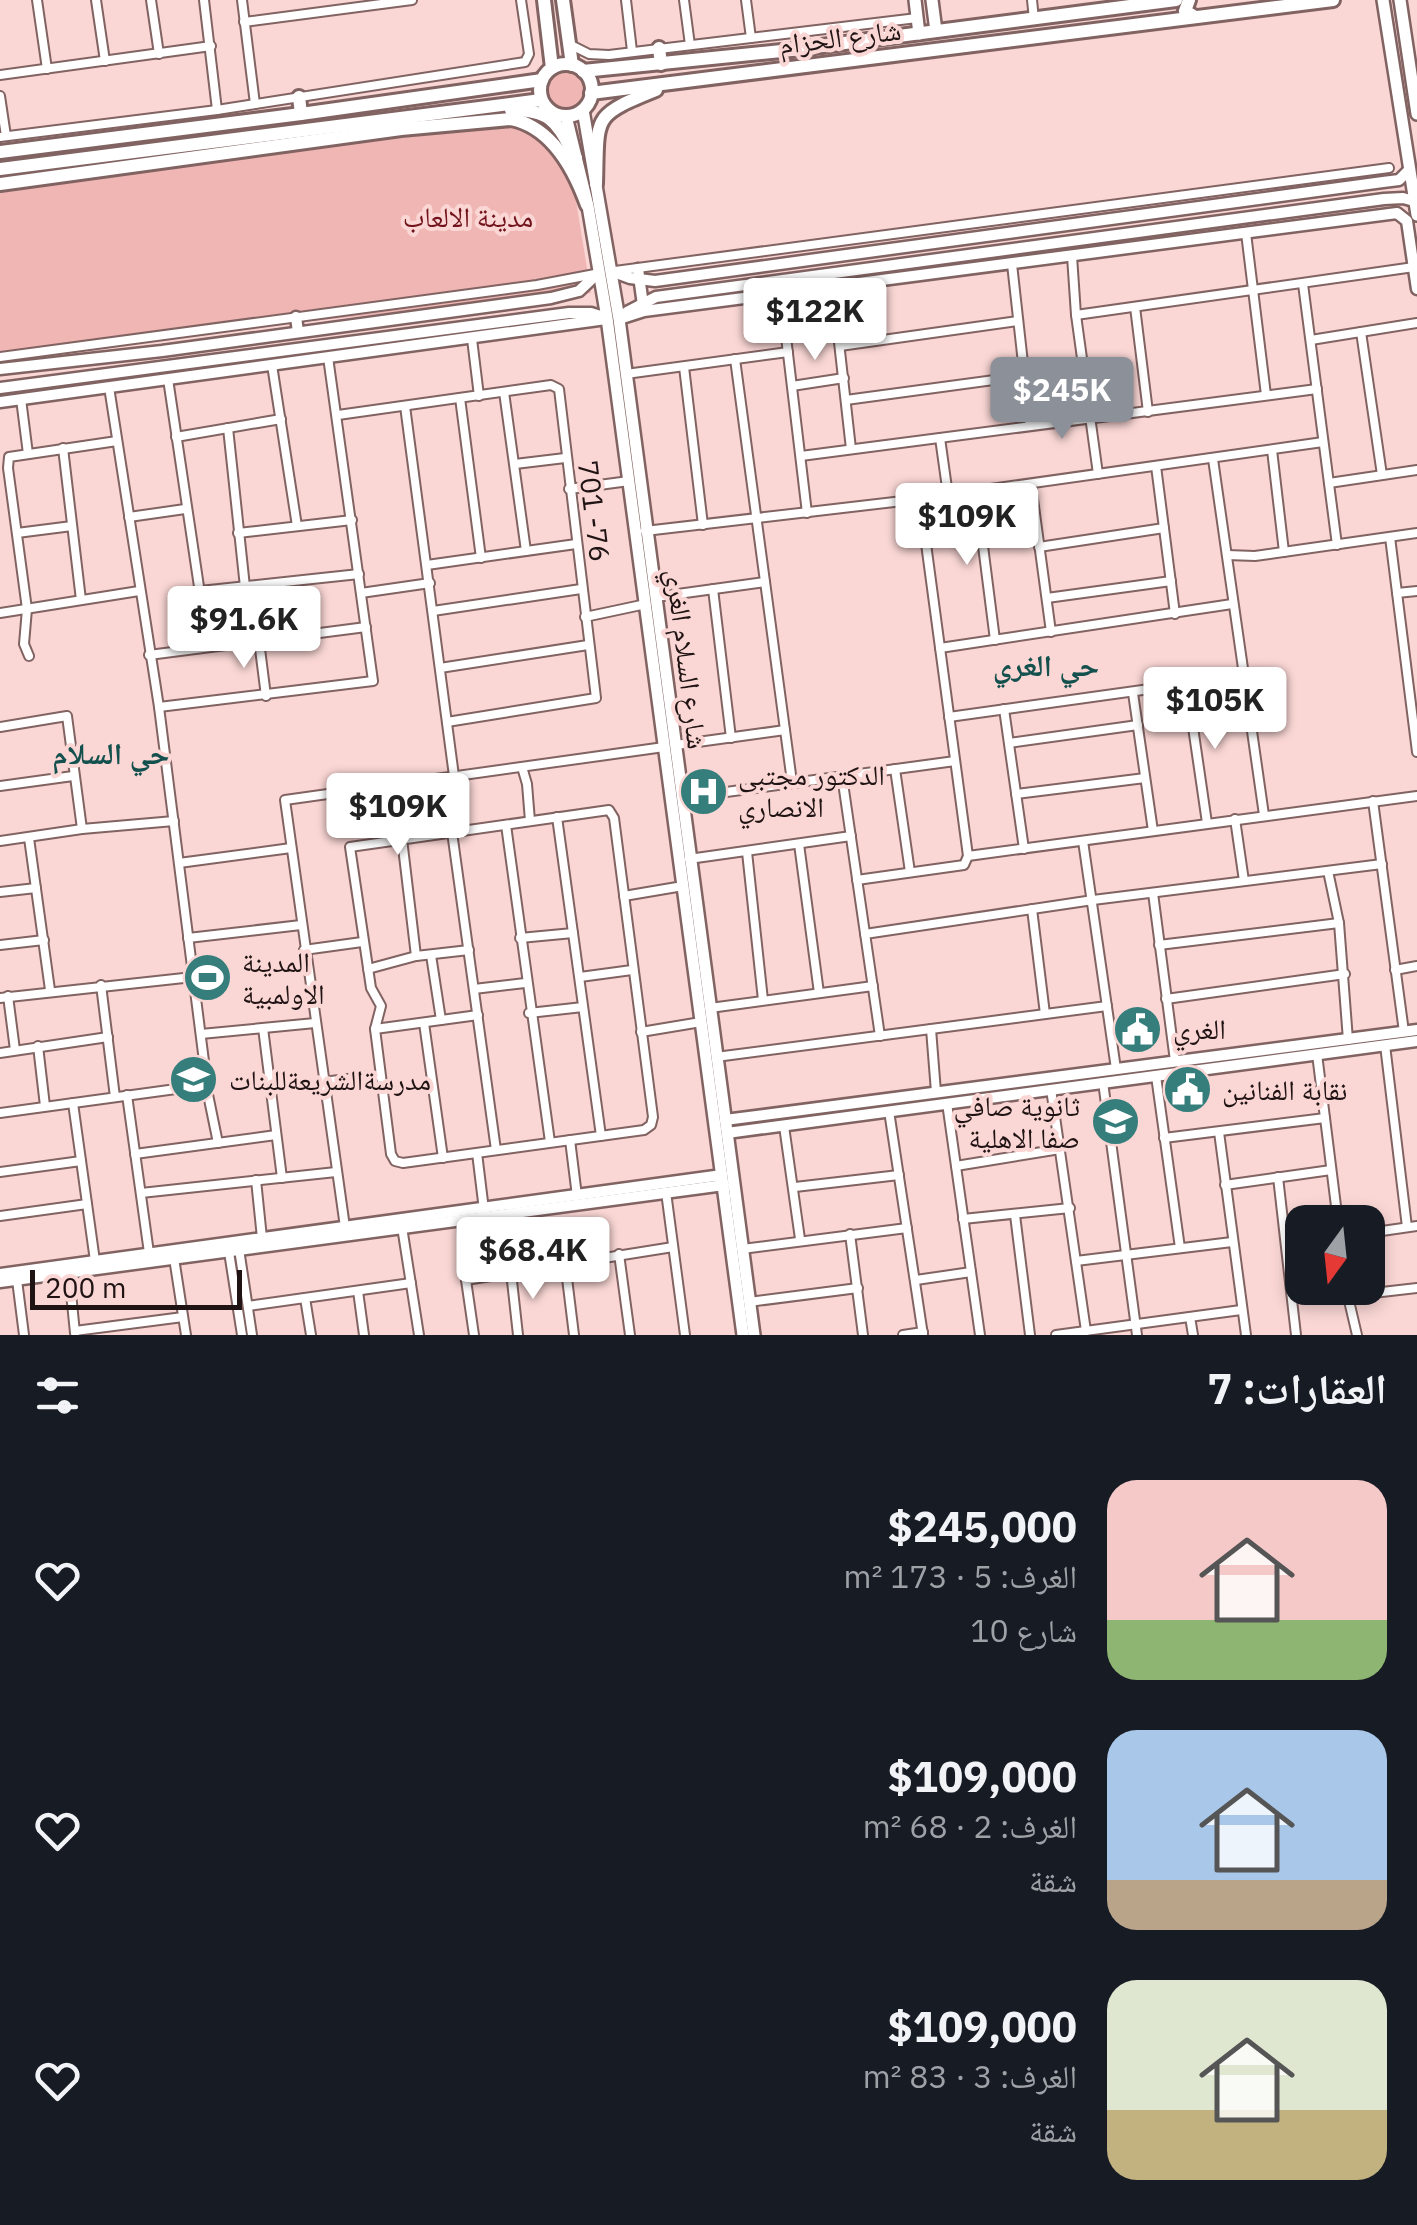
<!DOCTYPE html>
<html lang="ar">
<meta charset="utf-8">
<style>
body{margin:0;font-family:"IBM Plex Sans","Noto Naskh Arabic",sans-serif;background:#242831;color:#f1f3f6;direction:rtl;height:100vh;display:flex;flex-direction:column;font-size:38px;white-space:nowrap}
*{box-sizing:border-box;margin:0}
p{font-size:32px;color:#9ea1a6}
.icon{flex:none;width:55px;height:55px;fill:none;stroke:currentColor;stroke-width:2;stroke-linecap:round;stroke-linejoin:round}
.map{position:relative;height:1335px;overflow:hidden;direction:ltr}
.side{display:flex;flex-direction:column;background:#171b24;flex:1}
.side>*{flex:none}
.needle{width:65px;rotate:195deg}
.controls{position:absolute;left:1285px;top:1205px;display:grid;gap:20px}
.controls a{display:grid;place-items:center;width:100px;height:100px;border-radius:20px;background:#171b24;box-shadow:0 5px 15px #0003;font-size:50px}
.scale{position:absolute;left:30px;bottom:25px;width:212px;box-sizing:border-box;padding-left:10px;border:5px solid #1f1313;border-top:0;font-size:28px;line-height:35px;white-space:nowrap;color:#1f1313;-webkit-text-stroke:8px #fad7d5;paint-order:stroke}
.price{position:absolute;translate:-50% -85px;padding:0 22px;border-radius:10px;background:#fff;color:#222;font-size:32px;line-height:65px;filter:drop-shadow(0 2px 5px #0008)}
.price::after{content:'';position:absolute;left:50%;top:60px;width:30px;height:22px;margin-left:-15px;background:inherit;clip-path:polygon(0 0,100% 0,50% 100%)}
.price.selected{background:#8c9099;color:#fff}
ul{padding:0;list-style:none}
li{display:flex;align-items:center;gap:30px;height:250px;padding:0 30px}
li span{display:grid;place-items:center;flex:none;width:280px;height:200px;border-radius:30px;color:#555}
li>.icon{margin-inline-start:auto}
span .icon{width:120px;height:120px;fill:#fffc;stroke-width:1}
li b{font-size:42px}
h2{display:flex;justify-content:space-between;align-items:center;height:120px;padding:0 30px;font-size:42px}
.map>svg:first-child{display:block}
.green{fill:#efb6b3}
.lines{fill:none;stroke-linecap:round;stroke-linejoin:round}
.minor-casing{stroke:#816362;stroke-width:12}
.tertiary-casing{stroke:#816362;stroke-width:15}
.secondary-casing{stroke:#816362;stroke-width:16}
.primary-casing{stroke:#816362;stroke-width:18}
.minor{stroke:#fff;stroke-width:8}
.tertiary{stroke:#fff;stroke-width:10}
.secondary{stroke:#fff;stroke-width:11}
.primary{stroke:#fff;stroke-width:12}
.labels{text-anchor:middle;stroke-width:8;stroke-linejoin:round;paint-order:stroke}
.street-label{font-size:28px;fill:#1f1313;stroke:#fad7d5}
.park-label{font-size:28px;fill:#72131c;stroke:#fad7d5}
.poi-label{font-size:28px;fill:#1f1313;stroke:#fad7d5;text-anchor:start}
.neighbourhood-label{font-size:30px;font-weight:bold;fill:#14514e;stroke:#fad7d5}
</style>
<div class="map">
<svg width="1417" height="1335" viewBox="0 0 1417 1335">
<rect width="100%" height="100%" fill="#fad7d5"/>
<g class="green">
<circle cx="565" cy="90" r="21"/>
<polygon points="511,123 531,133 572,176 591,293 0,352 0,188"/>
</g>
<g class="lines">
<defs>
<g id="minor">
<polyline points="37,0 47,69"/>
<polyline points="96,0 105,61"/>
<polyline points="151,0 159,54"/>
<polyline points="204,0 217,110"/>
<polyline points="242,0 255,104"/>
<polyline points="626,0 632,51"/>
<polyline points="684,0 690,45"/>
<polyline points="746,0 751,38"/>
<polyline points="1032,0 1034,19"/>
<polyline points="244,22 412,0"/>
<polyline points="571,45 589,54 609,55 917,18"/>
<polyline points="0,75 211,46"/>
<polyline points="0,96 6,136"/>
<polyline points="0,137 217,110 525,62 529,54 521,0"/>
<polyline points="1246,233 1266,395"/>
<polyline points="1072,256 1076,315 1098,474"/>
<polyline points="1012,264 1030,426"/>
<polyline points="615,271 1389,168"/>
<polyline points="1303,284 1337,545"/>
<polyline points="833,289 851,449"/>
<polyline points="781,295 807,513"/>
<polyline points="1135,307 1148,412"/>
<polyline points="1076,315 1414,267"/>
<polyline points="1361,332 1382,475"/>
<polyline points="472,339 479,396"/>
<polyline points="1311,340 1417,323"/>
<polyline points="840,346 1018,321"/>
<polyline points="0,357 537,285 595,274"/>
<polyline points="735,359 792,782"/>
<polyline points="272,365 297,526"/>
<polyline points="684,367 703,525"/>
<polyline points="626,374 788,352"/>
<polyline points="168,379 208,647"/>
<polyline points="792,386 844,378"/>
<polyline points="504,392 526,551"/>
<polyline points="460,398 481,558"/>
<polyline points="21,399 28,454"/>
<polyline points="846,400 1024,376"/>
<polyline points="405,406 454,776"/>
<polyline points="338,415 551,385 559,389 596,698 447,722"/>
<polyline points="228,428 245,587"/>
<polyline points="176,437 281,419"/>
<polyline points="940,438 948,495"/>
<polyline points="63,448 81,600"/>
<polyline points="1272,450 1284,552"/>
<polyline points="801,456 1317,389"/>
<polyline points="1213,459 1264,815"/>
<polyline points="515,464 565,458"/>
<polyline points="1156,466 1175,614"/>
<polyline points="1329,483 1417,470"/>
<polyline points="1031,484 1051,632"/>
<polyline points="569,489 629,481"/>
<polyline points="976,491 995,640"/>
<polyline points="920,499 968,856 1417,796"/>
<polyline points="129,517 185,509"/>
<polyline points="645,531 920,499 1323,442"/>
<polyline points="17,533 72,526"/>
<polyline points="238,533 352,520"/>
<polyline points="1390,537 1417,752"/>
<polyline points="1039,547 1164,528"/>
<polyline points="1227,555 1255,556 1417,533"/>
<polyline points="427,565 576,544"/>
<polyline points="278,583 286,637"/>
<polyline points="713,589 731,738"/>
<polyline points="200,591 359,574"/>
<polyline points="361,593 430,583"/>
<polyline points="1397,593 1417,591"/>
<polyline points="656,597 765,582"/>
<polyline points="1047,598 1171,581"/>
<polyline points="433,611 581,589"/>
<polyline points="0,613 139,591"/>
<polyline points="585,617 646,604"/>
<polyline points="259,641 266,696"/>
<polyline points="940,648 1232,604"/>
<polyline points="149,655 366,627"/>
<polyline points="29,656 24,644 27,609 8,468 9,457 117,441"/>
<polyline points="440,668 588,645"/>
<polyline points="1187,686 1207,823"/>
<polyline points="1133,693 1153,831"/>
<polyline points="159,707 373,681 328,357"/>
<polyline points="1004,709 1024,849"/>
<polyline points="949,717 1243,676"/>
<polyline points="0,727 67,716 82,829"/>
<polyline points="1009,743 1138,725"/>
<polyline points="676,745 785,730"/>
<polyline points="522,767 527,784 530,821"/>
<polyline points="895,769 910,872"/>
<polyline points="842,776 880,1036"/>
<polyline points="425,780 434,834"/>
<polyline points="0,786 73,776"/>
<polyline points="1016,794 1145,778"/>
<polyline points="682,798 955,761"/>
<polyline points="1373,801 1404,1032"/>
<polygon points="609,810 614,818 653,1117 651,1125 644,1130 403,1163 395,1161 391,1154 375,1029 381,1006 371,988 350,847"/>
<polyline points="557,817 601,1136"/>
<polyline points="1235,819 1244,881"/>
<polyline points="506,825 550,1142"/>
<polyline points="452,832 496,1150"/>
<polyline points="29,838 50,990"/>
<polyline points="402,839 416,956"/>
<polyline points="0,841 82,829 174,821"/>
<polyline points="1083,841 1116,1069"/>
<polyline points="799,844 819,993"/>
<polyline points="747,852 763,1000"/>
<polyline points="689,859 851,836"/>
<polyline points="179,863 291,848"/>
<polyline points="1328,871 1339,923 1348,1040"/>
<polyline points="857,880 964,865 968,856"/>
<polyline points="0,892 36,888"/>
<polyline points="1153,893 1175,1061"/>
<polyline points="624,896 683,886"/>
<polyline points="1032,909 1045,1014"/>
<polyline points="865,934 1093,900 1382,864"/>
<polyline points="188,938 301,925"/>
<polyline points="520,938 573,933"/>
<polyline points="0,945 44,940"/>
<polyline points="1159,945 1339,923"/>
<polyline points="304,950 362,942"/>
<polyline points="431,955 441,1020"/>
<polyline points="368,969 416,956 469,950"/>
<polyline points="1395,970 1417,966"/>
<polyline points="580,977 632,970"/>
<polyline points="101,985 115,1097"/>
<polyline points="474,989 525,983"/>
<polyline points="8,996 15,1050"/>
<polyline points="0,998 193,977"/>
<polyline points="1166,999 1345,974"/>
<polyline points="710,1008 873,986"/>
<polyline points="529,1013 583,1007"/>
<polyline points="424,1023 443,1158"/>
<polyline points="263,1028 282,1178"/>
<polyline points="375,1029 478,1015"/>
<polyline points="931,1029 936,1092"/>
<polyline points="641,1032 701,1022"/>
<polyline points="201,1034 315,1023"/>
<polyline points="1385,1045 1407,1227"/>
<polyline points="38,1046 45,1106"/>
<polyline points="0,1053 108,1037"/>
<polyline points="1317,1054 1338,1222"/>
<polyline points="716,1057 1107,1006"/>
<polyline points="1156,1076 1180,1248"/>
<polyline points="205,1080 218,1143"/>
<polyline points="323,1082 380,1075"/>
<polyline points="1103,1082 1137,1335"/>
<polyline points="1051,1089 1086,1331"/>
<polyline points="127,1095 149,1253"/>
<polyline points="73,1103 95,1261"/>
<polyline points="947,1103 980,1335"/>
<polyline points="889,1111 923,1335"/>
<polyline points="0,1113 198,1086 206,1077 159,707 109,387"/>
<polyline points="784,1126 800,1239"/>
<polyline points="1219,1132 1246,1335"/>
<polyline points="1164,1138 1325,1118"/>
<polyline points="570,1140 577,1196"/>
<polyline points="477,1153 484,1210"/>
<polyline points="135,1154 276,1135"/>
<polyline points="956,1166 1060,1149"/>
<polyline points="0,1172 81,1161"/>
<polyline points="1278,1177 1296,1335"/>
<polyline points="256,1180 262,1238"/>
<polyline points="1225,1185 1331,1170"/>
<polyline points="795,1187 899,1175"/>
<polyline points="666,1192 685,1335"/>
<polyline points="141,1193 336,1172"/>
<polyline points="1015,1215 1030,1335"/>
<polyline points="0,1216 87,1204"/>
<polyline points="963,1219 1070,1208"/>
<polyline points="462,1220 466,1280 474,1335"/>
<polyline points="345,1227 285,800 664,747"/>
<polyline points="402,1227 419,1335"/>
<polyline points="1368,1233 1417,1226"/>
<polyline points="850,1234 863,1335"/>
<polyline points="239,1249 252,1335"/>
<polyline points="742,1249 907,1228"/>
<polyline points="229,1252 242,1335"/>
<polyline points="619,1254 630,1335"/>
<polyline points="174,1258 186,1335"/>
<polyline points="1076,1261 1232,1242"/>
<polyline points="565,1262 574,1335"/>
<polyline points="511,1272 518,1335"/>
<polyline points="69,1273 75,1333"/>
<polyline points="17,1280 24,1335"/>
<polyline points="466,1280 673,1247"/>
<polyline points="916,1280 971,1272"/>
<polyline points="1346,1288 1357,1335"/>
<polyline points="358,1291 364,1335"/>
<polyline points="1347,1296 1417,1288"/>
<polyline points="305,1298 311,1335"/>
<polyline points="749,1302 858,1288"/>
<polyline points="248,1306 411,1283"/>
<polyline points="1190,1317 1193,1335"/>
<polyline points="75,1331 183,1317"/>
<polyline points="903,1335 923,1332"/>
<polyline points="1056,1335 1241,1310"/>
</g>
<g id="tertiary">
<polyline points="638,269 643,305"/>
<polyline points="611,271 630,278 655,281 1383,182 1399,180 1409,170"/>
<polyline points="627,312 656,297 1384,199 1403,198 1414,201"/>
<polyline points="296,317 298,332"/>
<polyline points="619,319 644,311 1397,213 1407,221 1417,289"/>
<polyline points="0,369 162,351 551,298 579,291 598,273"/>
<polyline points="0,388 569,313 591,313 607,318"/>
<polyline points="0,402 606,319"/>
<polyline points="725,1120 1417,1030"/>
<polyline points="727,1133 1417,1041"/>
<polyline points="0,1274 722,1175"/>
<polyline points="0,1282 724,1185"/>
</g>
<g id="secondary">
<polyline points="915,0 919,34"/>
<polyline points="932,0 936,31"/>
<polyline points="1383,0 1417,215"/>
<polyline points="1400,0 1417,114"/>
<polyline points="583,110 619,319 754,1335"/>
<polyline points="566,116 588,206 607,318 743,1335"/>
</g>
<g id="primary">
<polyline points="544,0 552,68"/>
<polyline points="563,0 572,65"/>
<polyline points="1189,0 1185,11 1195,17"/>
<polyline points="659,48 661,64"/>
<circle cx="566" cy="90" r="26"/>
<polyline points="583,71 791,50 1176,0"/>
<polyline points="591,93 1333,0"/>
<polyline points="299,97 301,114"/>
<path d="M511,110C554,110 557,124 576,158"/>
<polyline points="0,152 301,114 542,80"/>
<polyline points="0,169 541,100"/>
<path d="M0,184L401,129L511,119C552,127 574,169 587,205"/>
<path d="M596,184C598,116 591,116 656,90"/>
</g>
</defs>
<use href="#minor" class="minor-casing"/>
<use href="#tertiary" class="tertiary-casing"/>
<use href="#secondary" class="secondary-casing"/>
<use href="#primary" class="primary-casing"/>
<use href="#minor" class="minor"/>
<use href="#tertiary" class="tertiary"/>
<use href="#secondary" class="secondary"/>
<use href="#primary" class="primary"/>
</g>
<defs>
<symbol id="hospital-disc" viewBox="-11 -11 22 22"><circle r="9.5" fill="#357e7b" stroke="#fad7d5"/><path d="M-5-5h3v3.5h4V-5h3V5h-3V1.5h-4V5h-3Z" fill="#fff"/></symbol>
<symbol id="stadium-disc" viewBox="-11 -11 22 22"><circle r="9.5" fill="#357e7b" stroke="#fad7d5"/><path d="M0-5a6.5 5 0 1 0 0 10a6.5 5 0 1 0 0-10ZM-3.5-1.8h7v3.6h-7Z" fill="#fff"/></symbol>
<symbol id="civic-disc" viewBox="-11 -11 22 22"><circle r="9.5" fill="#357e7b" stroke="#fad7d5"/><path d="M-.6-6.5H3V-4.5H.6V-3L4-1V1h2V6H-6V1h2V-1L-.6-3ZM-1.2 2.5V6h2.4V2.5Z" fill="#fff"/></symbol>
<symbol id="school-disc" viewBox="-11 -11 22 22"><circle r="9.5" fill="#357e7b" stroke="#fad7d5"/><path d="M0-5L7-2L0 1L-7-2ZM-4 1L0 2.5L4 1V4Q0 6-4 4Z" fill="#fff"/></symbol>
</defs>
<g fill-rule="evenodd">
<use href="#hospital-disc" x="676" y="764" width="55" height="55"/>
<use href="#stadium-disc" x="180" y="950" width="55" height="55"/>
<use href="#civic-disc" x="1110" y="1002" width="55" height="55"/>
<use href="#school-disc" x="166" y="1052" width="55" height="55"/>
<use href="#civic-disc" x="1160" y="1062" width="55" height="55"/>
<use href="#school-disc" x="1088" y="1094" width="55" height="55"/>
</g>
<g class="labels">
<g class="street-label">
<text transform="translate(840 37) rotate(-7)" y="10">شارع الحزام</text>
<text transform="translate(594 511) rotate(83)" y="10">701 -76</text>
<text transform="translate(687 659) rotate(83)" y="10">شارع السلام الغري</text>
</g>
<g class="park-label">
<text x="468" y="227">مدينة الالعاب</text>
</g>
<g class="poi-label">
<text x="738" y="785">الدكتور مجتبى<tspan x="738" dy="32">الانصاري</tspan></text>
<text x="242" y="972">المدينة<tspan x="242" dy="32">الاولمبية</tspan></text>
<text x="1173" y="1039">الغري</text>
<text x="229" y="1090">مدرسةالشريعةللبنات</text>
<text x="1222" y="1100">نقابة الفنانين</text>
<text x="1080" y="1116" text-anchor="end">ثانوية صافي<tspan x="1080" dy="32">صفا الاهلية</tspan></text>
</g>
<g class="neighbourhood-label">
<text x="1046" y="676">حي الغري</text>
<text x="111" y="764">حي السلام</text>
</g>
</g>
</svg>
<div class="controls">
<a><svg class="needle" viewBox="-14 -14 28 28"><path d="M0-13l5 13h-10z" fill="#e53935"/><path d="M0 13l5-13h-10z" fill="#9ea1a6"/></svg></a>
</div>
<div class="scale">200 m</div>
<b class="price" style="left:815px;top:363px">$122K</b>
<b class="price selected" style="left:1062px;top:442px">$245K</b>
<b class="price" style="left:967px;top:568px">$109K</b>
<b class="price" style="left:244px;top:671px">$91.6K</b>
<b class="price" style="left:1215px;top:752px">$105K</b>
<b class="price" style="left:398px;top:858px">$109K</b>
<b class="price" style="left:533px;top:1302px">$68.4K</b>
</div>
<section class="side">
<h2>العقارات: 7<svg class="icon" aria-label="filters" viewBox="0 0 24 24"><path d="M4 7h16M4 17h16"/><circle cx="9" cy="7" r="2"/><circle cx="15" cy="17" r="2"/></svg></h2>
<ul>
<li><span style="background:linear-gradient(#f6c9c9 70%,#8fb573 0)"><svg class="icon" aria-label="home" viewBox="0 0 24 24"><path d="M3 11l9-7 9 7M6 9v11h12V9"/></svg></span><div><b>$245,000</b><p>الغرف: 5 · 173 m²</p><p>شارع 10</p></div><svg class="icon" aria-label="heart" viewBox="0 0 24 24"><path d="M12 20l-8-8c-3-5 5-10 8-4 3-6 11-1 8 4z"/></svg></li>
<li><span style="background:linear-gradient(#a9c7e8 75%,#b9a48a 0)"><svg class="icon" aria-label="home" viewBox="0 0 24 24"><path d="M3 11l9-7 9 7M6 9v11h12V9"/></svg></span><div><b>$109,000</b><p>الغرف: 2 · 68 m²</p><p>شقة</p></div><svg class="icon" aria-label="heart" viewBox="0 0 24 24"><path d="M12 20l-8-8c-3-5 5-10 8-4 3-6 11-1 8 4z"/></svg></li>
<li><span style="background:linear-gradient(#dfe7d0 65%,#c2b280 0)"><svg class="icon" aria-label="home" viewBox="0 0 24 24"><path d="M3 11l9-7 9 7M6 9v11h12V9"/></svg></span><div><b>$109,000</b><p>الغرف: 3 · 83 m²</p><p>شقة</p></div><svg class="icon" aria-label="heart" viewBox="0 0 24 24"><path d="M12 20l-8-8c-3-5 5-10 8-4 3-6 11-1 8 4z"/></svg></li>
</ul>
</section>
